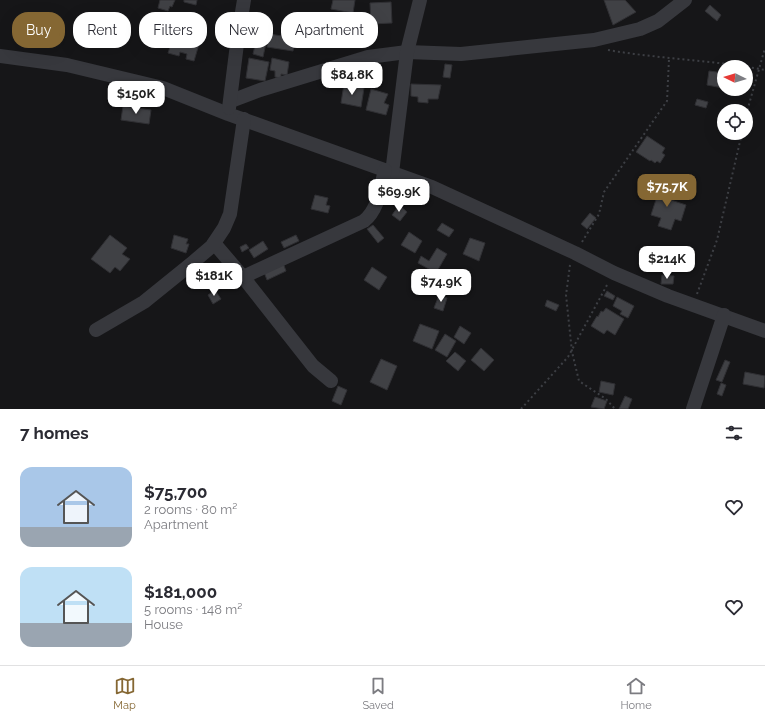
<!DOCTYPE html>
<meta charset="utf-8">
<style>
body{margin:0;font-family:Raleway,sans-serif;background:#f7f7f7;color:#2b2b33;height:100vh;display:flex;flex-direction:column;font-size:15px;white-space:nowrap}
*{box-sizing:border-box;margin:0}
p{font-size:13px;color:#7c7c81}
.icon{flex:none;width:22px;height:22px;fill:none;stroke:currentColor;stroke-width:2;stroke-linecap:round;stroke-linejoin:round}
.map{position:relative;height:409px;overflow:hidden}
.drawer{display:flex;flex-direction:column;background:#fff;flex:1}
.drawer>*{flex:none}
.top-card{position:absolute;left:12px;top:12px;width:400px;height:36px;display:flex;gap:8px}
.needle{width:26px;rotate:275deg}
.fabs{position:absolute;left:717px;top:60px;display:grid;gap:8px}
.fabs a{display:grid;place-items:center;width:36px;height:36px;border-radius:50%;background:#fff;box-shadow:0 4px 16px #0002;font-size:20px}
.price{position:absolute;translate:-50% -34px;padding:0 9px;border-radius:8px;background:#fff;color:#222;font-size:13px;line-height:26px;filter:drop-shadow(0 1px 2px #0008)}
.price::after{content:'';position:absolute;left:50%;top:24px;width:12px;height:9px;margin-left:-6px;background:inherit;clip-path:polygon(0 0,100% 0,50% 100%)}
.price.on{background:#856733;color:#fff}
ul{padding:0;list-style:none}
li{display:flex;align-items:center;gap:12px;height:100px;padding:0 20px}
li span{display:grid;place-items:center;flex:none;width:112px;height:80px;border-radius:12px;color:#555}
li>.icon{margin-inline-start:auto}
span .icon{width:48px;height:48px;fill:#fffc;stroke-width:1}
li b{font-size:17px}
h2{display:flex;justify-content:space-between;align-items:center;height:48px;padding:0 20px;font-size:17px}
.tag{padding:0 14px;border-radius:16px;background:#fff;box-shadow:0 4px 16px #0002;font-size:14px;line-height:36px}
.tag.on{background:#856733;color:#fff}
.dock{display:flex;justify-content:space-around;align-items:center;height:56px;border-top:1px solid #e1e1e2;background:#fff;font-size:11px;color:#7c7c81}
.dock a{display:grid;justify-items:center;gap:2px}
.dock .on{color:#856733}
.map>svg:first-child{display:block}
.building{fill:#404145;stroke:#303034}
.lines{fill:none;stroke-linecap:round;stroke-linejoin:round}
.path{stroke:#3d3f44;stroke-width:2;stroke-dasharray:2 3;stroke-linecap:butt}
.minor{stroke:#37383d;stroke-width:14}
</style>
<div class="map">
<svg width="765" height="409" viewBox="0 0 765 409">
<rect width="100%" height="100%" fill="#161618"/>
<g class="building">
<polygon points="160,0 175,0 172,7 170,6 168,11 158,8"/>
<polygon points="184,0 197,0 196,5 184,2"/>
<polygon points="333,0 355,0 353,13 331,9"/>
<polygon points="604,0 625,0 636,12 613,25"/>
<polygon points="391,2 392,23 371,24 370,3"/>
<polygon points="710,5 721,15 717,21 705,11"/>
<polygon points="141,24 160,30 158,37 139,31"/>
<polygon points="176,29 186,32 187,30 202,34 194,61 186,59 187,54 180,52 179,56 168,53"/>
<polygon points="269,34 295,38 293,51 267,47"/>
<polygon points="256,41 266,43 263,57 253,54"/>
<polygon points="249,58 269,62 265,81 246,78"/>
<polygon points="272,58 289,62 287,75 281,74 281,78 275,77 275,71 270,70"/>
<polygon points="445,64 452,65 450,78 443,77"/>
<polygon points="709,71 724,73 723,88 707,85"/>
<polygon points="344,84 364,88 361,107 341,103"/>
<polygon points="411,84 441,85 438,99 428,99 428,103 418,102 418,97 411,96"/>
<polygon points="371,89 388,94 384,103 389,105 386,115 366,110"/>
<polygon points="697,99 708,102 706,108 695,105"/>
<polygon points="123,106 151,110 149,124 121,120"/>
<polygon points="647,136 665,148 662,153 665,155 660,163 657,161 655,163 651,160 650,161 636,152"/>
<polygon points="661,184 675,189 671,200 686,205 681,221 675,219 671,230 658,226 661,218 651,215"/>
<polygon points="315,195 328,198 326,205 330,206 328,213 311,209"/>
<polygon points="398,204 407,212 400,221 392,215 397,208 395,207"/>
<polygon points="590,213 596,218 587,229 581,224"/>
<polygon points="442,223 454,230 449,237 437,230"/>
<polygon points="373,225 384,238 378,243 367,229"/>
<polygon points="409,232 422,241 415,253 401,245"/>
<polygon points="110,235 127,248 122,254 130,259 120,271 115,267 110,273 91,259"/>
<polygon points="174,235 188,239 186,244 189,244 186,253 171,248"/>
<polygon points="296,235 299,241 284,248 281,242"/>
<polygon points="470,238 485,243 479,261 463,254"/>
<polygon points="263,241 268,249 254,258 249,250"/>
<polygon points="246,244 249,248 242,252 240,247"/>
<polygon points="437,248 447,254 436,273 418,263 421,256 429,261"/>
<polygon points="283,263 286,271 267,280 264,272"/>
<polygon points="372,267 387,277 379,290 364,280"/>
<polygon points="662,275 674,276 673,284 661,284"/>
<polygon points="215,290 221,299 213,304 208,295"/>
<polygon points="607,291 615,296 613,300 604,296"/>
<polygon points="439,295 447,298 443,311 434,308"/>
<polygon points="617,297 634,306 628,318 620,314 622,311 613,306"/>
<polygon points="547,300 559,305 556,311 545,306"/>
<polygon points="606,308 624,319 615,335 607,330 604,334 591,326 597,316 598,317 601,311 603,312"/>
<polygon points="420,324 439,331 432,349 413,341"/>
<polygon points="460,326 471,333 464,344 454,337"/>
<polygon points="445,334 456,341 447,357 435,350"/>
<polygon points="481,348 494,360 484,371 471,360"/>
<polygon points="455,352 466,361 458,371 446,361"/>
<polygon points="381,359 397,366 387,390 370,382"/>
<polygon points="725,360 730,362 722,382 716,380"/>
<polygon points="745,372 765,376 764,388 743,384"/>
<polygon points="601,381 615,384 613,395 599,392"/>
<polygon points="721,383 726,385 722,396 717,394"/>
<polygon points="338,386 347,390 341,405 332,401"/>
<polygon points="625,396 632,399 628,409 619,409"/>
<polygon points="595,397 607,401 604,409 591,407"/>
</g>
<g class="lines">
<g class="path">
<path d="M608,50C660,59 713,60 765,70"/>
<polyline points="746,115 765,48"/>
<polyline points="582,242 599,214 604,192 667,101 669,59"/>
<polyline points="570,265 566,295 572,352 579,381 606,399 615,409"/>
<polyline points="697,294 717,240 742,133"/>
<polyline points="521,409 568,357 607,285"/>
</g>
<g class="minor">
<polyline points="0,56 67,65 163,88 228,114 432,187 575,253 614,273 668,296 765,331"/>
<polyline points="231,101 260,90 368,57 407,52 461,54 594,40 640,29 658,21 685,0"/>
<polyline points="229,108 238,36 244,0"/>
<polyline points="392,173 407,52 420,0"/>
<polyline points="214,243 243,277 313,366 331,381"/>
<path d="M243,277L364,221C379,209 380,188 385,170"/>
<polyline points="96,330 144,302 191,264 212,246 224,228 230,214 244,119"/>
<polyline points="693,409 724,315"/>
</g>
</g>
</svg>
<div class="fabs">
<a><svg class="needle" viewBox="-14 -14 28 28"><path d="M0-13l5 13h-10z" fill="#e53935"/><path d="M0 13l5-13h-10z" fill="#7c7c81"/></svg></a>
<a><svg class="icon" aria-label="locate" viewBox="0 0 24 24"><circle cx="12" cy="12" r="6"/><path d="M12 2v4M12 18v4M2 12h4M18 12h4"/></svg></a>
</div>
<b class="price" style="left:352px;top:96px">$84.8K</b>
<b class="price" style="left:136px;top:115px">$150K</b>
<b class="price on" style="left:667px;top:208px">$75.7K</b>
<b class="price" style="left:399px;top:213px">$69.9K</b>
<b class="price" style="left:667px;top:280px">$214K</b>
<b class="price" style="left:214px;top:297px">$181K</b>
<b class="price" style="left:441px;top:303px">$74.9K</b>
<div class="top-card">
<a class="tag on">Buy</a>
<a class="tag">Rent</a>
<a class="tag">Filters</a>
<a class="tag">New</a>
<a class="tag">Apartment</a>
</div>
</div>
<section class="drawer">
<h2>7 homes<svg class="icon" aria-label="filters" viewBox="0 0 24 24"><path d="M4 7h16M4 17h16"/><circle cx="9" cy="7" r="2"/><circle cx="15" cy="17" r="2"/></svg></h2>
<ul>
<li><span style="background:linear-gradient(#a9c7e8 75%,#9aa5b1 0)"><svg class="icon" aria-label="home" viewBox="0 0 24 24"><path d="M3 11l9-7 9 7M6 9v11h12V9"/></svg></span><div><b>$75,700</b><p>2 rooms · 80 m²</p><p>Apartment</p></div><svg class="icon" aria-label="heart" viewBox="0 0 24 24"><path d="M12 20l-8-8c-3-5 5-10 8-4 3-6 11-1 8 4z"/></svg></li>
<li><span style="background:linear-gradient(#bfe0f5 70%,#9aa5b1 0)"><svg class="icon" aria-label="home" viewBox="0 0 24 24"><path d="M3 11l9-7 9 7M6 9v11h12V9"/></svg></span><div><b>$181,000</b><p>5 rooms · 148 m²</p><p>House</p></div><svg class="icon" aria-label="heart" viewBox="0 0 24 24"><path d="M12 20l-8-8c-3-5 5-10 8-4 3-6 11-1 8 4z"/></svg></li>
</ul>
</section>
<nav class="dock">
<a class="on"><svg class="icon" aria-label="map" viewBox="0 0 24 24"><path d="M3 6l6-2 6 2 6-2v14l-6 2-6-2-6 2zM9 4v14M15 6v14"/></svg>Map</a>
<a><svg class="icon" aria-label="saved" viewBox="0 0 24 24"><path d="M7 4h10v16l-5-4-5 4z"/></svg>Saved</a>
<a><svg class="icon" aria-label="home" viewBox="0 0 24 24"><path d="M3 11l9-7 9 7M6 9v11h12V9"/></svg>Home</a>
</nav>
